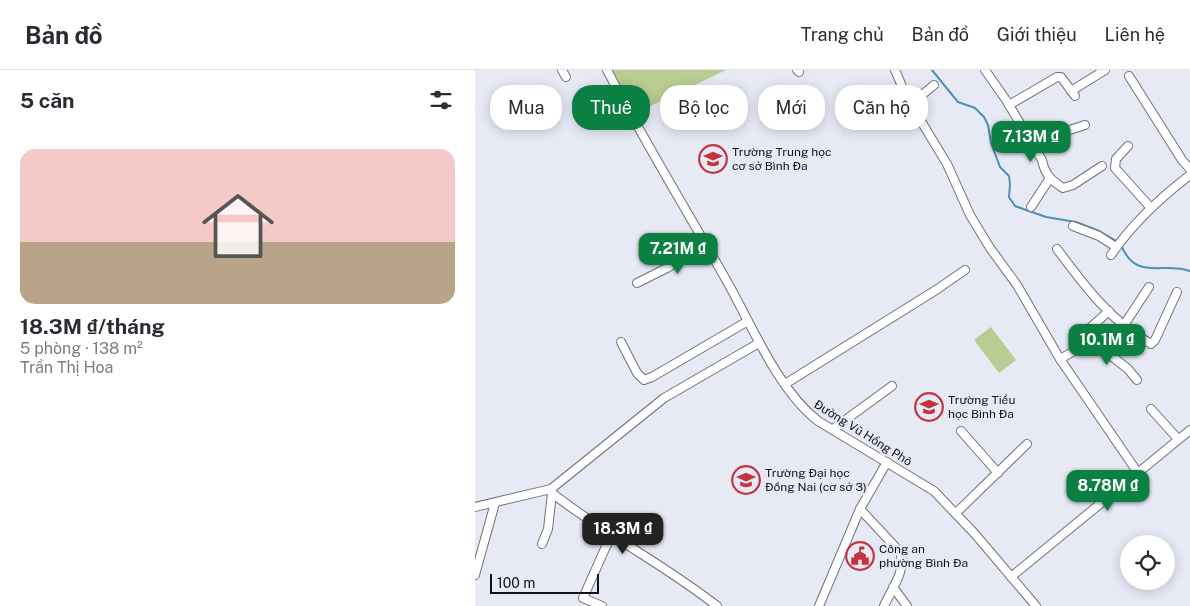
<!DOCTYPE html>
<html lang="vi">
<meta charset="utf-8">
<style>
body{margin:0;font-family:"Public Sans",sans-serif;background:#f7f7f7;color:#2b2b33;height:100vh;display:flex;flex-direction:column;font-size:19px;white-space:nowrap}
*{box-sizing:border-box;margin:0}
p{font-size:16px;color:#7c7c81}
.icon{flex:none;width:28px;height:28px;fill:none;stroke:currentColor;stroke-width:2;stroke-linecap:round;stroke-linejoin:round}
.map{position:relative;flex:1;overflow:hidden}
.sheet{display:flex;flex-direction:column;background:#fff;width:475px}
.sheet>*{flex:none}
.hud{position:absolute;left:15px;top:15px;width:475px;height:45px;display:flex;gap:10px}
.fabs{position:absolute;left:645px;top:465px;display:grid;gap:10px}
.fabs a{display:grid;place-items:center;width:55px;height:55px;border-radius:50%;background:#fff;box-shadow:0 2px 12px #0003;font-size:25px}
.scale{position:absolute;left:15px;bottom:12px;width:109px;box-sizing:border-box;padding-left:5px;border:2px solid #121317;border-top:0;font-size:14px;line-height:18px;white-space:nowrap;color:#121317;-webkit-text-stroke:4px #e7e9f5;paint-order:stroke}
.price{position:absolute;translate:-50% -42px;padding:0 11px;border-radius:10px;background:#0b8043;color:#fff;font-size:16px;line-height:32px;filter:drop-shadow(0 1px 2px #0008)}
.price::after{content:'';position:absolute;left:50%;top:30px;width:15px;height:11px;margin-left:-8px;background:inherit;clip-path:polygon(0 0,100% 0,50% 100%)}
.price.on{background:#222;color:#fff}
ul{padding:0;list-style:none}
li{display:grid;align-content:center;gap:10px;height:265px;padding:0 20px}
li+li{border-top:1px solid #e1e1e2}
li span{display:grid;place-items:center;height:155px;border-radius:15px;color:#555}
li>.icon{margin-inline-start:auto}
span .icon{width:90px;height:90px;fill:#fffc;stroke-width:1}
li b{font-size:21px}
h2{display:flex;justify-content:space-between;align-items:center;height:60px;padding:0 20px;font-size:21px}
.pill{padding:0 18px;border-radius:20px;background:#fff;box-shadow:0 2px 12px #0003;font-size:18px;line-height:45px}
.pill.on{background:#0b8043;color:#fff}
header{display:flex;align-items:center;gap:30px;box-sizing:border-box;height:70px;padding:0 25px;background:#fff;border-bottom:1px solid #e1e1e2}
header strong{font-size:24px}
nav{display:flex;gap:28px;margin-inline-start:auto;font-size:18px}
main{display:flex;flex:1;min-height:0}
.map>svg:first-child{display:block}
.green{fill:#b9cd92}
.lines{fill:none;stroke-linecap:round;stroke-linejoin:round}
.stream{stroke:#4d90b5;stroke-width:2}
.minor-casing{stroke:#6f717b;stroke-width:10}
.minor{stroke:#fff;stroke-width:8}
.labels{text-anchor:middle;stroke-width:5;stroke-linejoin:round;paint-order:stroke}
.poi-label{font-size:12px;fill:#121317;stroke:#e7e9f5;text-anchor:start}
.street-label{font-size:12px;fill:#121317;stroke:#e7e9f5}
</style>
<header>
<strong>Bản đồ</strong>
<nav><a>Trang chủ</a><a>Bản đồ</a><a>Giới thiệu</a><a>Liên hệ</a></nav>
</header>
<main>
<section class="sheet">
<h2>5 căn<svg class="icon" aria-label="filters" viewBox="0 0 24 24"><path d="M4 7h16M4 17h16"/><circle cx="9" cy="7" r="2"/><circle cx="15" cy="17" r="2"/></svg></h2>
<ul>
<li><span style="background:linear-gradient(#f6c9c9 60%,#b9a48a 0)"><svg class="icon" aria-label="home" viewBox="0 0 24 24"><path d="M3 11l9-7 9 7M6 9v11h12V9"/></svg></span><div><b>18.3M ₫/tháng</b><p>5 phòng · 138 m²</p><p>Trần Thị Hoa</p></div></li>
</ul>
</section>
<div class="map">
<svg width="715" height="536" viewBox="0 0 715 536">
<rect width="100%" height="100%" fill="#e7e9f5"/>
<g class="green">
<polygon points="136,0 251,0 159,44"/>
<polygon points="516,257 541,290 524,303 499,270"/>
</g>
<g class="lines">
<g class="stream">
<polyline points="457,0 483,32 500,38 509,47 513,55 516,73 525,97 534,106 535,114 534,127 540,136 571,147 601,152 624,161 643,172"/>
<path d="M646,175C661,212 688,191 715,201"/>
</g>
<defs>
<g id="minor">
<polyline points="87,0 91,7"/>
<path d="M132,0C169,71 211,139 250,208C276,253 302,319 343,351L459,421L500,464L561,536"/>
<polyline points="322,0 324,2"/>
<polyline points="420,0 432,28 472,94 495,145 515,178 542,215 585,289 663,403"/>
<path d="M510,0L531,30L567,90C570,105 576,110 588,118L598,115L627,96"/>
<polyline points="654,6 707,90 715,99"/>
<polyline points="596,21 630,0"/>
<polyline points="436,34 459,15"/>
<polyline points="534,35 582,7 586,7 600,26"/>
<polyline points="557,72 610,55"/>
<polyline points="653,76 641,89 640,98 676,138"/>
<polyline points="556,137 575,108"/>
<polyline points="598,156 624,166 641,177"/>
<path d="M582,179C608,214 637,253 676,274L680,270L702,222"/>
<path d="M636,185C657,154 685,128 715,105"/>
<polyline points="162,213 192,198 230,174"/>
<polyline points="649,255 674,217"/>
<polyline points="615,269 653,299 662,310"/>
<polyline points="146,272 162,303 169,310 177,307 273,251"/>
<polyline points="585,289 615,272 615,258 634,241"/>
<polyline points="310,314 461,220 490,200"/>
<polyline points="676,339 703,369"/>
<polyline points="358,359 417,316"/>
<polyline points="486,361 523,403"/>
<path d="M76,419L77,423C129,464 190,495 242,536"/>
<polyline points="0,437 76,419 189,328 284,273"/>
<path d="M385,439L425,482C432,500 416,520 409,536"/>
<polyline points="481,443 552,374"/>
<polyline points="67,474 73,459 77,423"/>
<polyline points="0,505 20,433"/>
<polyline points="536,507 715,360"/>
<polyline points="418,517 432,536"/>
<polyline points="127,536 108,528 137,463"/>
<polyline points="344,536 385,439 412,392"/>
</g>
</defs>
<use href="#minor" class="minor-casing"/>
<use href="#minor" class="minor"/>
</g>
<defs>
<symbol id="school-ring" viewBox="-11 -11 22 22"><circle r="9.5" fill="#e7e9f5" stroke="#c43340" stroke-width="1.5"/><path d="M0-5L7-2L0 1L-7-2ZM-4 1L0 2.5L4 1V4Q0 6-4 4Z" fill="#c43340"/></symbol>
<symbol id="university-ring" viewBox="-11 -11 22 22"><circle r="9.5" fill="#e7e9f5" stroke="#c43340" stroke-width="1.5"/><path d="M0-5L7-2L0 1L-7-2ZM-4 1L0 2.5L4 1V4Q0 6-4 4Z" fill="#c43340"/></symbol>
<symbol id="civic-ring" viewBox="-11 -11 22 22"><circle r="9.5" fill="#e7e9f5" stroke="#c43340" stroke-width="1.5"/><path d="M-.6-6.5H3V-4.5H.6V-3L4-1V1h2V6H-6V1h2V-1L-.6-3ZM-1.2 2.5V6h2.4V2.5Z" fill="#c43340"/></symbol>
</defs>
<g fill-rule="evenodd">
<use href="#school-ring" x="222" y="73" width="32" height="32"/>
<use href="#school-ring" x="438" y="321" width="32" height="32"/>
<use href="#university-ring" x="255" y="394" width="32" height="32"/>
<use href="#civic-ring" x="369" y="470" width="32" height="32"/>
</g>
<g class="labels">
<g class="poi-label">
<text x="257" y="86">Trường Trung học<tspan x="257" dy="14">cơ sở Bình Đa</tspan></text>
<text x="473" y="334">Trường Tiểu<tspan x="473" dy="14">học Bình Đa</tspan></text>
<text x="290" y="407">Trường Đại học<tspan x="290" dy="14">Đồng Nai (cơ sở 3)</tspan></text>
<text x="404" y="483">Công an<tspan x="404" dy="14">phường Bình Đa</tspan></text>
</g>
<g class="street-label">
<text transform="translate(388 363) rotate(32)" y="4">Đường Vũ Hồng Phô</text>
</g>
</g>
</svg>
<div class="fabs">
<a><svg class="icon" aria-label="locate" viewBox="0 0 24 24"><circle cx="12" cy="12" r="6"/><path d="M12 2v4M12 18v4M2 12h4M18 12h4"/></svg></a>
</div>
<div class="scale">100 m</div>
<b class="price" style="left:556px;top:93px">7.13M ₫</b>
<b class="price" style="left:203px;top:205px">7.21M ₫</b>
<b class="price" style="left:632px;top:296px">10.1M ₫</b>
<b class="price" style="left:633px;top:442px">8.78M ₫</b>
<b class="price on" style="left:148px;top:485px">18.3M ₫</b>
<div class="hud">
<a class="pill">Mua</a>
<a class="pill on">Thuê</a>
<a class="pill">Bộ lọc</a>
<a class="pill">Mới</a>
<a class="pill">Căn hộ</a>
</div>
</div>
</main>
